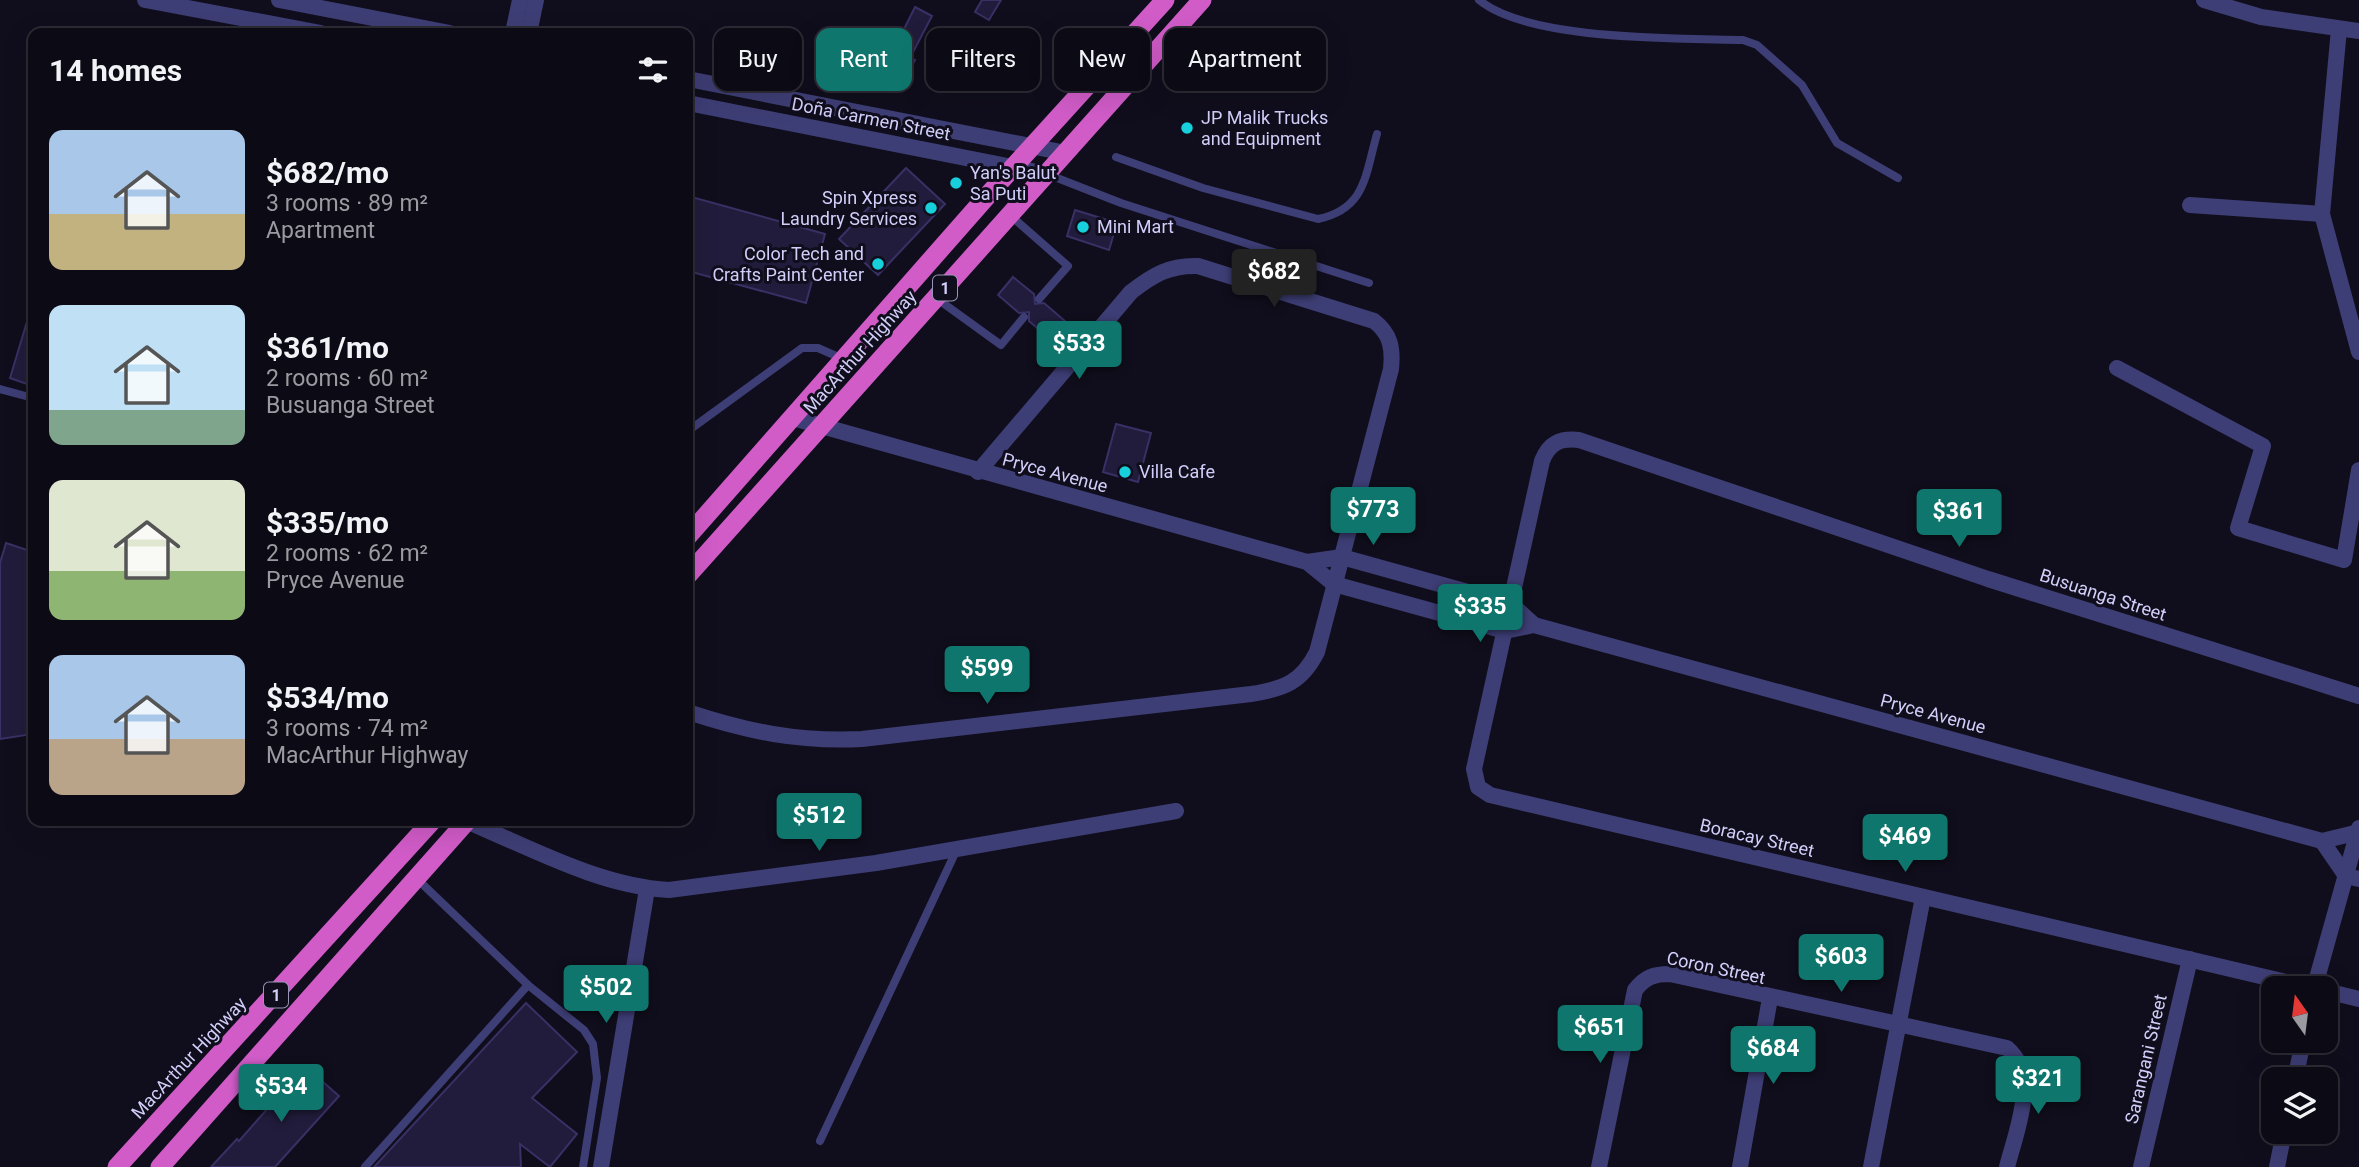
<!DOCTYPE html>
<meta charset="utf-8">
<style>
body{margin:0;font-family:Roboto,sans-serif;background:#1a1822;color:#f1f3f6;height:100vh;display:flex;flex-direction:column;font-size:26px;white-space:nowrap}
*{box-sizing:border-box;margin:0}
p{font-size:23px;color:#9a9aa0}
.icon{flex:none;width:38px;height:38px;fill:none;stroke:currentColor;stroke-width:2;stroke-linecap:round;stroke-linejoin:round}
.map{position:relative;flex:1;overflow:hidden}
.details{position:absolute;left:28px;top:28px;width:665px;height:798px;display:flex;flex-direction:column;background:#0c0a15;border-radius:14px;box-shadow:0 7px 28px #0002,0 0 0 2px #2c2b34}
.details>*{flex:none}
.hud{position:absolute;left:714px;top:28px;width:665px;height:63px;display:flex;gap:14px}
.needle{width:46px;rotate:346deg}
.fabs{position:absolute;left:2261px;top:976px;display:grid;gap:14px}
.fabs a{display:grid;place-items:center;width:77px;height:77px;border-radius:14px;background:#0c0a15;box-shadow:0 7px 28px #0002,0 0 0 2px #2c2b34;font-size:35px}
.price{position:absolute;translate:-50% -60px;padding:0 16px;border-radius:7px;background:#0f766e;color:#fff;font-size:23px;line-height:46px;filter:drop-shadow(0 2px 4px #0008)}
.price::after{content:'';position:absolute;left:50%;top:42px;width:21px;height:16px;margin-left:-10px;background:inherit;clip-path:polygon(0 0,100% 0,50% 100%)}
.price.selected{background:#222;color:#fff}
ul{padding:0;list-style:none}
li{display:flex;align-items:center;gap:21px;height:175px;padding:0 21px}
li span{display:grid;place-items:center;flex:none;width:196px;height:140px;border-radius:14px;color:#555}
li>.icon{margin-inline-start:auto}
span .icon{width:84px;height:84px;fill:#fffc;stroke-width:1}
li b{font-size:30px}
h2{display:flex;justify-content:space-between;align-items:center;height:84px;padding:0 21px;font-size:30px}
.tag{padding:0 24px;border-radius:14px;background:#0c0a15;box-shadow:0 7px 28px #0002,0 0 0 2px #2c2b34;font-size:24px;line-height:63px}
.tag.selected{background:#0f766e;color:#fff}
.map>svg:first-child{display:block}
.building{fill:#211c3b;stroke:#393065;stroke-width:2}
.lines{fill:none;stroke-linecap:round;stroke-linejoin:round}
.service{stroke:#3e3e76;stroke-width:8}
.minor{stroke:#3e3e76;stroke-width:16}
.trunk{stroke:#d15cc8;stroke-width:19}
.poi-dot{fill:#18cfdc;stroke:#100e1c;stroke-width:2.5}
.labels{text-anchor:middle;stroke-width:6;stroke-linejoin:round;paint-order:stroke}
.shield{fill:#100e1c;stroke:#9894b7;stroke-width:2}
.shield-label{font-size:16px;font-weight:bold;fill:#d2cefa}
.poi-label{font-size:18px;fill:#d2cefa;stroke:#100e1c;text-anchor:start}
.street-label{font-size:18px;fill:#d2cefa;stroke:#100e1c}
</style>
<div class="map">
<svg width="2359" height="1167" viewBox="0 0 2359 1167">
<rect width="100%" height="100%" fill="#100e1c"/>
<g class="building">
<polygon points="982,0 1001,0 989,20 975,12"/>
<polygon points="915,7 932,16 910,58 915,60 906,77 879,62 888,46 894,49"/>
<polygon points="906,168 945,204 878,275 839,239"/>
<polygon points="688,196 825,234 806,303 688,271"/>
<polygon points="1075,210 1117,223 1109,250 1067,236"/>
<polygon points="1013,277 1034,294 1035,304 1044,303 1065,321 1050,339 1029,321 1029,312 1019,313 998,295"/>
<polygon points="29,315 33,316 33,386 10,378"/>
<polygon points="1116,424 1151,433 1138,482 1103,472"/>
<polygon points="6,543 33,552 33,734 0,739 0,563"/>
<polygon points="526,1003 577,1052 532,1098 577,1134 550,1167 520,1144 521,1167 374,1167"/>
<polygon points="305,1066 339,1096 275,1167 211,1167 237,1139 239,1141"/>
</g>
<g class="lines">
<g class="service">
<path d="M1479,0C1529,41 1677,38 1743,40L1757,45L1802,85L1837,143L1898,178"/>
<path d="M1116,157L1203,188L1318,219C1366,209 1365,175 1377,134"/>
<polyline points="1047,174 1121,203 1369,283"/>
<polyline points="1011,216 1068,266 1039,299"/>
<polyline points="936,298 1001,345 1024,317"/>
<polyline points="0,389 33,398"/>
<polyline points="688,431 802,348 818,348 843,359"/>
<polyline points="416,878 528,985 584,1030 593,1044 597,1078 583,1167"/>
<polyline points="820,1141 957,849"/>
<polyline points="365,1167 528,985"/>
</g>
<g class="minor">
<polyline points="145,0 321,33"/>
<polyline points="279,0 450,33"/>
<polyline points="2204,0 2261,17 2359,31"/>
<polyline points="2339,29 2322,214 2359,352"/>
<polyline points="513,33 520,0"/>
<polyline points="529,33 536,0"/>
<polyline points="688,79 1066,153"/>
<polyline points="688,103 1047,174"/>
<polyline points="2190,205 2322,214"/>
<polyline points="2117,368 2263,446 2238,528 2344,560 2359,470"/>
<polyline points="793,418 1307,562 1334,584 1505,631 1534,625 2322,841 2359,832"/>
<polyline points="1307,562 1342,557 1511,604 1534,625"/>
<path d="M688,712C749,732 798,742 862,739L1251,694C1284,689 1302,682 1317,652L1391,369C1393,349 1391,334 1374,321L1198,266C1169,265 1153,275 1131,292L978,472"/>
<path d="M466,821C531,848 599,886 669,890L876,863L1176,811"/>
<polyline points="2322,841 2346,876 2359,879"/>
<polyline points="2314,989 2359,828"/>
<path d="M2316,989L1490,795L1478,787L1474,769L1542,461C1549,443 1560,438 1579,440L1988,579L2359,696"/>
<polyline points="2326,991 2359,999"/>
<polyline points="2295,1080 2303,1041"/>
<polyline points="601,1167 647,889"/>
<path d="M1599,1167L1635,990C1645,977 1654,974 1670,974L2007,1048C2040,1076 2016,1131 2007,1167"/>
<polyline points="1740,1167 1770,998"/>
<polyline points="1871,1167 1923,897"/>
<polyline points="2141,1167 2190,959"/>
<polyline points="2277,1167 2284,1132"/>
</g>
<g class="trunk">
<polyline points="688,536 988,195 1165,0"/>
<polyline points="688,575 1202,0"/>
<polyline points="117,1167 432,821"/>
<polyline points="160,1167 467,821"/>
</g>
</g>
<g class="poi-dot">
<circle cx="1187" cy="128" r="7"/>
<circle cx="956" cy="183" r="7"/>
<circle cx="931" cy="208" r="7"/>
<circle cx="1083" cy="227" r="7"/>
<circle cx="878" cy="264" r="7"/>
<circle cx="1125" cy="472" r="7"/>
</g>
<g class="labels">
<g class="shield">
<rect x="933" y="275.5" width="24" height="25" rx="5"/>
<rect x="264" y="982.5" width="24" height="25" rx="5"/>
</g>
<g class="shield-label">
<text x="945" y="294">1</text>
<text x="276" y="1001">1</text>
</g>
<g class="poi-label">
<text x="1201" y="124">JP Malik Trucks<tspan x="1201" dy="21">and Equipment</tspan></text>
<text x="970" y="179">Yan's Balut<tspan x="970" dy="21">Sa Puti</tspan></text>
<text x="917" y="204" text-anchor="end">Spin Xpress<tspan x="917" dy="21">Laundry Services</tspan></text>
<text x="1097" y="233">Mini Mart</text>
<text x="864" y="260" text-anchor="end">Color Tech and<tspan x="864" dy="21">Crafts Paint Center</tspan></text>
<text x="1139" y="478">Villa Cafe</text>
</g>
<g class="street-label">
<text transform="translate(871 119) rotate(11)" y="6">Doña Carmen Street</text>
<text transform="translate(860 352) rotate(-48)" y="6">MacArthur Highway</text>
<text transform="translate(1055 473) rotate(15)" y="6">Pryce Avenue</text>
<text transform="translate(2103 595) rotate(18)" y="6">Busuanga Street</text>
<text transform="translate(1933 714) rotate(15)" y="6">Pryce Avenue</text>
<text transform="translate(1757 838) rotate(13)" y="6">Boracay Street</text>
<text transform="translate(1716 968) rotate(12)" y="6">Coron Street</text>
<text transform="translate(189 1058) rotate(-47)" y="6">MacArthur Highway</text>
<text transform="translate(2146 1059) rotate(-77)" y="6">Sarangani Street</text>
</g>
</g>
</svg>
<div class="fabs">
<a><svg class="needle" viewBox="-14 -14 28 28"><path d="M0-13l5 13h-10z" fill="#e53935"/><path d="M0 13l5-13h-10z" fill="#9a9aa0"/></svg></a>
<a><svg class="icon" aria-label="layers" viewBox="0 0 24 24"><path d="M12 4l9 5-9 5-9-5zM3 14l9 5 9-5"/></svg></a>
</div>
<b class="price selected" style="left:1274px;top:309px">$682</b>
<b class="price" style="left:1079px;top:381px">$533</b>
<b class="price" style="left:1373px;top:547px">$773</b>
<b class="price" style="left:1959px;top:549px">$361</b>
<b class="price" style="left:1480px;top:644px">$335</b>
<b class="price" style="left:987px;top:706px">$599</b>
<b class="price" style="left:819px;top:853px">$512</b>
<b class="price" style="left:1905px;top:874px">$469</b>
<b class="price" style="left:1841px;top:994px">$603</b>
<b class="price" style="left:606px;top:1025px">$502</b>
<b class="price" style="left:1600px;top:1065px">$651</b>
<b class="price" style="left:1773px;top:1086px">$684</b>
<b class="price" style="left:2038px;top:1116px">$321</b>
<b class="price" style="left:281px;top:1124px">$534</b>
<div class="hud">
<a class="tag">Buy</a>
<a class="tag selected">Rent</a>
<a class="tag">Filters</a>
<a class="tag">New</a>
<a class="tag">Apartment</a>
</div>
<section class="details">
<h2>14 homes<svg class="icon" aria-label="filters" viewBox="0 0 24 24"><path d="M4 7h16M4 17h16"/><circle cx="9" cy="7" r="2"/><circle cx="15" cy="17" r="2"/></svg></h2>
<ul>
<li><span style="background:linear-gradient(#a9c7e8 60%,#c2b280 0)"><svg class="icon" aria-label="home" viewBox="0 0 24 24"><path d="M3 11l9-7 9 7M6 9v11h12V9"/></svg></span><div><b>$682/mo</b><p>3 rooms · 89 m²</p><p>Apartment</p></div></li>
<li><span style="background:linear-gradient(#bfe0f5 75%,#7fa58c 0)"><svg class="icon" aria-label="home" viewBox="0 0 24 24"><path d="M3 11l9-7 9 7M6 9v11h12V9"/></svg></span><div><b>$361/mo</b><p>2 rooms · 60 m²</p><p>Busuanga Street</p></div></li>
<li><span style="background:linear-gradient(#dfe7d0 65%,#8fb573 0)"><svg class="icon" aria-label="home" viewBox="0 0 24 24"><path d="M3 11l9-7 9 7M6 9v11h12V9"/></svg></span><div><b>$335/mo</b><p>2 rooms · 62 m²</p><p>Pryce Avenue</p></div></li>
<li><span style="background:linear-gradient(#a9c7e8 60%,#b9a48a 0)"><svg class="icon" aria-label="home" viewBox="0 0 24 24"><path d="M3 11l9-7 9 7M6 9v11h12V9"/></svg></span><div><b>$534/mo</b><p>3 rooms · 74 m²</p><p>MacArthur Highway</p></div></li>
</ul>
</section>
</div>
